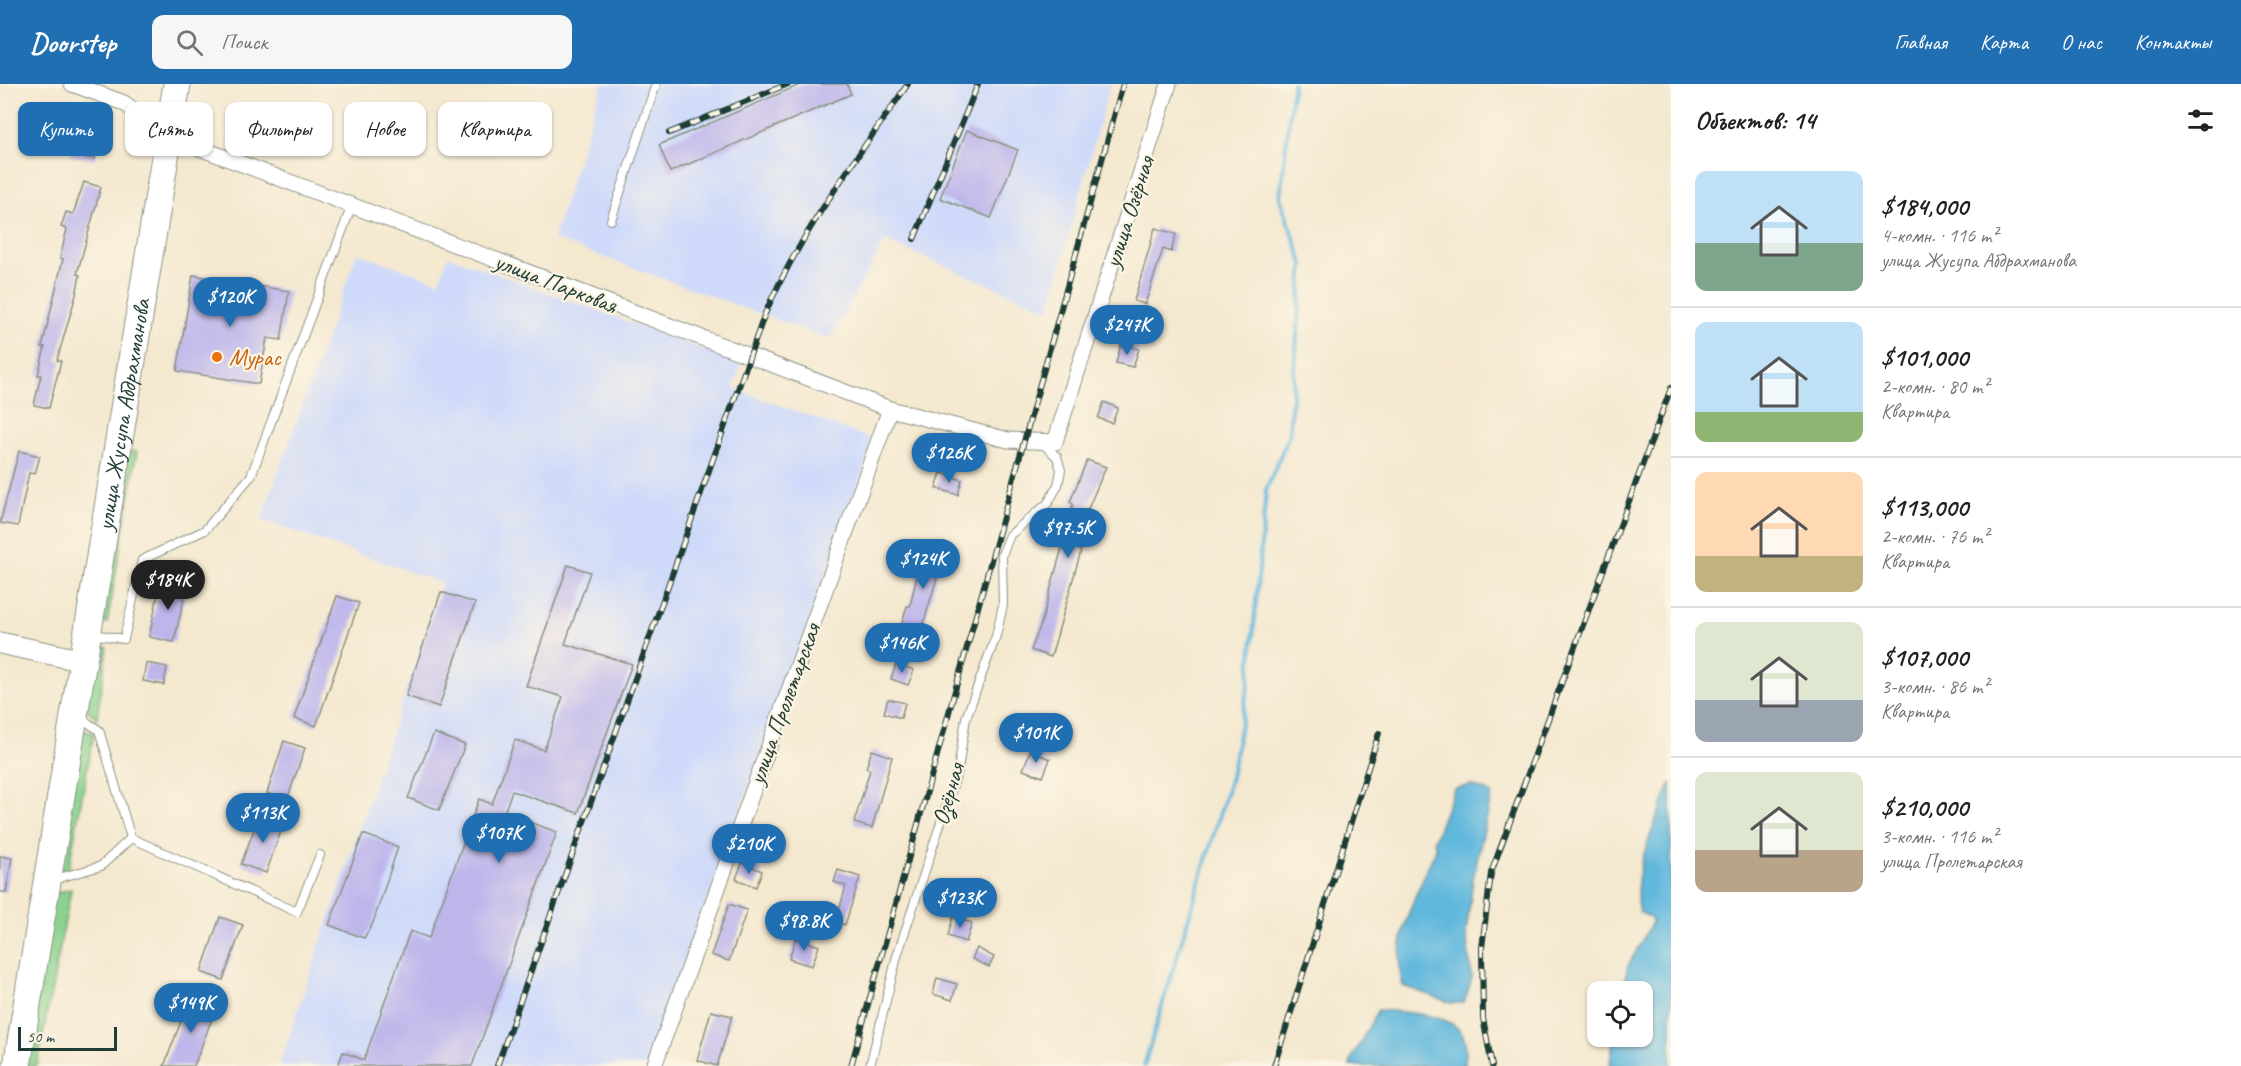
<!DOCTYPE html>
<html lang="ru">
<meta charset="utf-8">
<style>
body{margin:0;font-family:Caveat,sans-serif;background:#f6f6f6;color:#202124;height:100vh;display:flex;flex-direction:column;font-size:22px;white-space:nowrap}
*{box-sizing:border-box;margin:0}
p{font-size:20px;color:#757577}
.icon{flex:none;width:33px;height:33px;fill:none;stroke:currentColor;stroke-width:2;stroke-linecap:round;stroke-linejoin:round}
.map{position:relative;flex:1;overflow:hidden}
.panel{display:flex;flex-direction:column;background:#fff;width:570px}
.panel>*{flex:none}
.hud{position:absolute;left:18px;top:18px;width:570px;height:54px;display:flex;gap:12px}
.controls{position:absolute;left:1587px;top:897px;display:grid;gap:12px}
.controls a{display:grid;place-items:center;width:66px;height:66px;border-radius:12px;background:#fff;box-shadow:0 2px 4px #0004;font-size:30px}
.scale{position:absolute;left:18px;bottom:15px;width:99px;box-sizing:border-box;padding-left:6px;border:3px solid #1f3d34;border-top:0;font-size:16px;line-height:21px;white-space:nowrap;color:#1f3d34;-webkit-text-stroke:4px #fcf5e5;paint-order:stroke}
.price{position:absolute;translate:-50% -51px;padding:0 14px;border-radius:21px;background:#1f6fb2;color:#fff;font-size:20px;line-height:39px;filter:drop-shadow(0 2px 3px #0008)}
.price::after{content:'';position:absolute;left:50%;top:36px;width:18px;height:14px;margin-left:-9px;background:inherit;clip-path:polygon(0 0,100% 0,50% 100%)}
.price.selected{background:#222;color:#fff}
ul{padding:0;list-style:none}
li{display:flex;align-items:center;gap:18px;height:150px;padding:0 24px}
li+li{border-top:2px solid #e0e0e0}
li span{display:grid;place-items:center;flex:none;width:168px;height:120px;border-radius:12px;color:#555}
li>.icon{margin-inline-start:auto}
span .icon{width:72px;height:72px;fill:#fffc;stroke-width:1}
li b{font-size:26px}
h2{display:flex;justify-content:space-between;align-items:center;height:72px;padding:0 24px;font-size:26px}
.tag{padding:0 21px;border-radius:12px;background:#fff;box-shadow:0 2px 4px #0004;font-size:21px;line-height:54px}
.tag.selected{background:#1f6fb2;color:#fff}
header{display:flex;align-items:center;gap:36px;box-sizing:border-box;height:84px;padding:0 30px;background:#1f6fb2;color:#fff}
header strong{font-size:28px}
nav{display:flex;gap:33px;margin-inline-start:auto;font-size:21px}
.search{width:420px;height:54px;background:#f6f6f6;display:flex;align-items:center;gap:15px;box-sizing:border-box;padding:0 21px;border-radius:12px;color:#757577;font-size:22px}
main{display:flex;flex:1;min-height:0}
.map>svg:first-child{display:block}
.built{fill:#cfdafa}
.green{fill:#8bd38f;stroke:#558862;stroke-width:1.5}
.water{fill:#60b8dd;stroke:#407a88;stroke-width:1.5}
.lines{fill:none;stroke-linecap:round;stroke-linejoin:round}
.stream{stroke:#60b8dd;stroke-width:4}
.building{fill:#beb6eb}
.lane-casing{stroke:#8a9282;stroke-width:10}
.street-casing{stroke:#8a9282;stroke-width:17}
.secondary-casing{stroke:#8a9282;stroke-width:23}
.highway-casing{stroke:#8a9282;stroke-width:29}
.lane{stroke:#fff;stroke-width:8}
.street{stroke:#fff;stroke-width:15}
.secondary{stroke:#fff;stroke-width:21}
.highway{stroke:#fff;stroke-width:27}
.rail-casing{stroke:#1f3d34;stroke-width:6}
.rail{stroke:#fcf5e5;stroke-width:4;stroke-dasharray:11;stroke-linecap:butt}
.food-dot{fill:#e8710a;stroke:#fcf5e5;stroke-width:2}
.labels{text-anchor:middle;stroke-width:4.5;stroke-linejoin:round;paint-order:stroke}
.street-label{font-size:24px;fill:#1f3d34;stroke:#fcf5e5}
.food-label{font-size:24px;fill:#c56008;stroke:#fcf5e5;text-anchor:start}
</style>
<header>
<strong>Doorstep</strong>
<div class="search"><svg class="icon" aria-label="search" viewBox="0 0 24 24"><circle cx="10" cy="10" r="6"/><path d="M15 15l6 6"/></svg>Поиск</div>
<nav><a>Главная</a><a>Карта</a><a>О нас</a><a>Контакты</a></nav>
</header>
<main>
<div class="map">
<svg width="1671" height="982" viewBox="0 0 1671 982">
<rect width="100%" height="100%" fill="#fcf5e5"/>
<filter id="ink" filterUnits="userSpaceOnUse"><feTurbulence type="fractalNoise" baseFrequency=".0167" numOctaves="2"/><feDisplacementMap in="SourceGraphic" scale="12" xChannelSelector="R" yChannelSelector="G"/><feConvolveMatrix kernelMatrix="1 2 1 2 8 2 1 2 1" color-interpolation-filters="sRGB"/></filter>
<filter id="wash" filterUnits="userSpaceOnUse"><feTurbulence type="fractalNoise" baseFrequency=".008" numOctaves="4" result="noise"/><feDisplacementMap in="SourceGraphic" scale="24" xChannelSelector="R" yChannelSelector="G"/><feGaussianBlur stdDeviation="1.35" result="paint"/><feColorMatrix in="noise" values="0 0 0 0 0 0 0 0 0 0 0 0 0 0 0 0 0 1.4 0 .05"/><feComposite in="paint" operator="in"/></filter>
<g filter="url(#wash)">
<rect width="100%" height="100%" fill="#f4e8cf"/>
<g class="built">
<polygon points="602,0 1110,0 1049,226 885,157 830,255 553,155"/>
<polygon points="357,169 439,198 448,172 741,279 733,304 874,356 648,982 279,982 442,499 261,436"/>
</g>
<g class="green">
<polygon points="118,366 137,368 107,539 90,536"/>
<polygon points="86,562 107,563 97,634 77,618"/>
<polygon points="73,644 94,649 68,787 50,784"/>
<polygon points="71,805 37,982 17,982 45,812"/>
</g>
<g class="water">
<path d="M1671,698V982H1610L1613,953L1642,952V908L1622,907L1628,882L1652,838L1650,833L1639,828C1629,793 1658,732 1671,698Z"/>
<path d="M1471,701L1492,710L1473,795L1466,849L1472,894L1464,919H1451L1403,902C1390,856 1418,807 1436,765L1434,756L1454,705Z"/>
<path d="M1378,926C1400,928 1445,929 1459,946C1468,955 1465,971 1465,982H1350L1352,974Z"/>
</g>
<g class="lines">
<polyline class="stream" points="1144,982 1231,693 1249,597 1266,406 1289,351 1303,180 1280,114 1293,0"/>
</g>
<g id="blocks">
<g class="building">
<polygon points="802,0 847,0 851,10 670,88 659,61"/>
<polygon points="75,41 100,45 95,75 70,72"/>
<polygon points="967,46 1018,66 991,134 940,114"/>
<polygon points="84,98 101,103 77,190 80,191 76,211 57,276 61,277 49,324 34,321 41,291 38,291 45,263 42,263 63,175 60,174 67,145 61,143 66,128 73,130"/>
<polygon points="1155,144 1176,150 1171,168 1163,165 1145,220 1134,217"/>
<polygon points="193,191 289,207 281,256 267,254 259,300 177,287"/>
<polygon points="1121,260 1139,265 1133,283 1116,279"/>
<polygon points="1104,318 1118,324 1112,339 1098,334"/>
<polygon points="19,367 40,372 35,390 29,389 18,442 0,439"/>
<polygon points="1087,376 1106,383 1083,436 1087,437 1079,466 1081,467 1051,573 1031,566 1041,540 1066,449 1073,420 1070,418"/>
<polygon points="941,389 962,396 958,411 936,404"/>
<polygon points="923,467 943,473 922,545 902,539 907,522 910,522"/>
<polygon points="568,481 590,488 565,560 632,580 578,729 512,707 504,729 557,748 472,982 338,982 343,968 364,976 410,847 429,854 479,715 492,720 515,656 544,666 563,613 526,602"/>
<polygon points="161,496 187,501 174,558 149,553"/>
<polygon points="441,508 475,519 439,623 406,612"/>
<polygon points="337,512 359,519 316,642 294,634"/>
<polygon points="876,548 903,553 901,567 873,562"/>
<polygon points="146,579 167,583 164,601 143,597"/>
<polygon points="896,580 914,586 908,601 891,595"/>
<polygon points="888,615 905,619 901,634 884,629"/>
<polygon points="434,649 465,661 439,726 408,714"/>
<polygon points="284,657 305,664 287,716 267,709"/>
<polygon points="872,666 892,673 872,744 854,739 870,686 866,684"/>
<polygon points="1030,667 1050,675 1043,693 1023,686"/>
<polygon points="260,730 284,739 266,789 241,780"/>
<polygon points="363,750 398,763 373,839 364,854 329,841"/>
<polygon points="0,772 12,774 6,808 0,808"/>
<polygon points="742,779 762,787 756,803 736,795"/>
<polygon points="838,786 860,793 845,841 836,838 846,802 834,798"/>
<polygon points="729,820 747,826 729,877 711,871"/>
<polygon points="220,833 243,841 223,896 201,888"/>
<polygon points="953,833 972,839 966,858 948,852"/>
<polygon points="796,854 819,862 812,882 789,875"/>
<polygon points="977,864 994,873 989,883 972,875"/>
<polygon points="937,894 957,900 952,916 933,910"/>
<polygon points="190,914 216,924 194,982 164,982"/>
<polygon points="711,927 732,932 717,982 697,976"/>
</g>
</g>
</g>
<g filter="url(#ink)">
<use href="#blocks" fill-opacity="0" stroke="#8a9282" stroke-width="1.5"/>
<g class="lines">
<defs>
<g id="lane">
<polyline points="611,136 656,0"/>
<polyline points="93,550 124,555 142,476 205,446 251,392 352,121"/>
<polyline points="79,633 99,646 131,754 297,828 320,771"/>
<polyline points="52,796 101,782 131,754"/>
<polyline points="870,982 897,872 958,686 966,634 996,552 1003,521 1002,471 1010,451 1048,419 1058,401 1061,386 1057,373 1041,358"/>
</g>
<g id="street">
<polyline points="72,0 124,19 168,52 890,325 1008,356 1055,358 1169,0"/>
<polyline points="654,982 890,325"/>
</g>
<polyline id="secondary" points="0,559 84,577"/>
<g id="highway">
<path id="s1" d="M17,982L177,0"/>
</g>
</defs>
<use href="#lane" class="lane-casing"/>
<use href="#street" class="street-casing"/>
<use href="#secondary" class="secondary-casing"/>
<use href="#highway" class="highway-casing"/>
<use href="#lane" class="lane"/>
<use href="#street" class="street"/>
<use href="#secondary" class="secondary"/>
<use href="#highway" class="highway"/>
<defs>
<g id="rail">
<polyline points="669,49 788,0"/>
<polyline points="914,155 978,0"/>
<path d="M497,982L764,232C801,147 856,75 908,0"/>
<polyline points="851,982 1123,0"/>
<polyline points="1274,982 1379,649"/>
<polyline points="1492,982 1483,934 1482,864 1491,789 1671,304"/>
</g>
</defs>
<use href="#rail" class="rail-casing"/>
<use href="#rail" class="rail"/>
</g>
</g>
<circle class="food-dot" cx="217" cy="273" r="6"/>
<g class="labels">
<g class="street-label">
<text transform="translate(1129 128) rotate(-72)" y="8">улица Озёрная</text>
<text transform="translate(556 199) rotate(21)" y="8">улица Парковая</text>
<text dy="8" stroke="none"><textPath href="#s1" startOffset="660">улица Жусупа Абдрахманова</textPath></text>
<text transform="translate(784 620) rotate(-70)" y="8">улица Пролетарская</text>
<text transform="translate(948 710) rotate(-74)" y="8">Озёрная</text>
</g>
<g class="food-label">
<text x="229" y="281">Мурас</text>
</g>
</g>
</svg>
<div class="controls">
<a><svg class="icon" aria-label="locate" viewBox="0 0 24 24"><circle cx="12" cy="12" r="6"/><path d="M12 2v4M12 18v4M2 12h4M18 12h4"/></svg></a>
</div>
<div class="scale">50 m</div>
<b class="price" style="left:230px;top:244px">$120K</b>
<b class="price" style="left:1127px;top:272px">$247K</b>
<b class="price" style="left:949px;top:400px">$126K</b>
<b class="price" style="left:1068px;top:475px">$97.5K</b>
<b class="price" style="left:923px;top:506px">$124K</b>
<b class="price selected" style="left:168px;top:527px">$184K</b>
<b class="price" style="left:902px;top:590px">$146K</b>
<b class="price" style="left:1036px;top:680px">$101K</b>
<b class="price" style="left:263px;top:760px">$113K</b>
<b class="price" style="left:499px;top:780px">$107K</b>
<b class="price" style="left:749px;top:791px">$210K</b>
<b class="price" style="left:960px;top:845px">$123K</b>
<b class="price" style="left:804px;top:868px">$98.8K</b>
<b class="price" style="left:191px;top:950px">$149K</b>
<div class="hud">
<a class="tag selected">Купить</a>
<a class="tag">Снять</a>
<a class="tag">Фильтры</a>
<a class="tag">Новое</a>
<a class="tag">Квартира</a>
</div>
</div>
<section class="panel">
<h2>Объектов: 14<svg class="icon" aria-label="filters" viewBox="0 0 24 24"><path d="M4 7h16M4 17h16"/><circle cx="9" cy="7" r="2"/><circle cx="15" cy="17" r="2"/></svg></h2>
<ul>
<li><span style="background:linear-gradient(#bfe0f5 60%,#7fa58c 0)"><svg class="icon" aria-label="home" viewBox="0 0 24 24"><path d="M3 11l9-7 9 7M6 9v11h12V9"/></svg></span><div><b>$184,000</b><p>4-комн. · 116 m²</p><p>улица Жусупа Абдрахманова</p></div></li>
<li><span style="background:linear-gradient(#bfe0f5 75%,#8fb573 0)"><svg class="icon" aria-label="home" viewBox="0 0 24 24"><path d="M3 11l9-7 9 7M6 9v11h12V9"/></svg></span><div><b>$101,000</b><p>2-комн. · 80 m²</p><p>Квартира</p></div></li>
<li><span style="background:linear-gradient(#ffd9b3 70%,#c2b280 0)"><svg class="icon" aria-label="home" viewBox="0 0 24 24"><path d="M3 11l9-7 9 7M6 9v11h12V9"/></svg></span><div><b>$113,000</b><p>2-комн. · 76 m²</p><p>Квартира</p></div></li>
<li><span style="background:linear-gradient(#dfe7d0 65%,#9aa5b1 0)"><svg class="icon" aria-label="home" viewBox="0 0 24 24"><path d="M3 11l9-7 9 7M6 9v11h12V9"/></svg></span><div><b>$107,000</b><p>3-комн. · 86 m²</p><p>Квартира</p></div></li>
<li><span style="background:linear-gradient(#dfe7d0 65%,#b9a48a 0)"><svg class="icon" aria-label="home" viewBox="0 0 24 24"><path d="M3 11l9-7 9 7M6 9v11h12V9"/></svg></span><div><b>$210,000</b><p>3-комн. · 116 m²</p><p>улица Пролетарская</p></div></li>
</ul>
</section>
</main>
